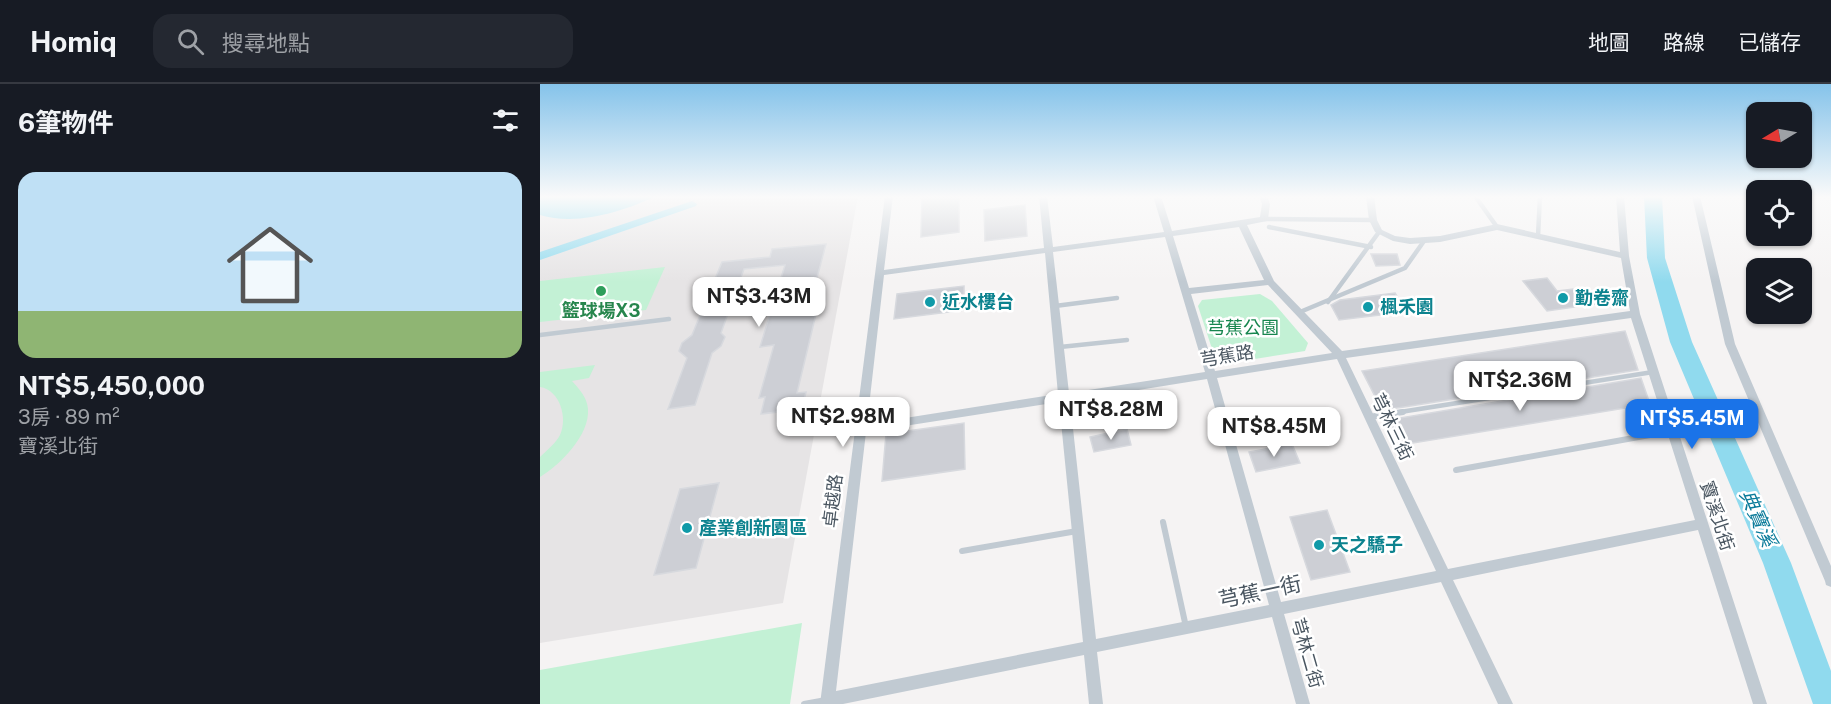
<!DOCTYPE html>
<html lang="zh-TW">
<meta charset="utf-8">
<style>
body{margin:0;font-family:"Public Sans","Noto Sans TC",sans-serif;background:#242831;color:#f1f3f6;height:100vh;display:flex;flex-direction:column;font-size:22px;white-space:nowrap}
*{box-sizing:border-box;margin:0}
p{font-size:20px;color:#9ea1a6}
.icon{flex:none;width:33px;height:33px;fill:none;stroke:currentColor;stroke-width:2;stroke-linecap:round;stroke-linejoin:round}
.map{position:relative;flex:1;overflow:hidden}
.drawer{display:flex;flex-direction:column;background:#171b24;width:540px}
.drawer>*{flex:none}
.needle{width:39px;rotate:260deg}
.fabs{position:absolute;left:1206px;top:18px;display:grid;gap:12px}
.fabs a{display:grid;place-items:center;width:66px;height:66px;border-radius:12px;background:#171b24;box-shadow:0 2px 4px #0004;font-size:30px}
.price{position:absolute;translate:-50% -51px;padding:0 14px;border-radius:12px;background:#fff;color:#222;font-size:20px;line-height:39px;filter:drop-shadow(0 2px 3px #0008)}
.price::after{content:'';position:absolute;left:50%;top:36px;width:18px;height:14px;margin-left:-9px;background:inherit;clip-path:polygon(0 0,100% 0,50% 100%)}
.price.on{background:#1a73e8;color:#fff}
ul{padding:0;list-style:none}
li{display:grid;align-content:center;gap:12px;height:318px;padding:0 18px}
li+li{border-top:2px solid #363941}
li span{display:grid;place-items:center;height:186px;border-radius:18px;color:#555}
li>.icon{margin-inline-start:auto}
span .icon{width:108px;height:108px;fill:#fffc;stroke-width:1}
li b{font-size:26px}
h2{display:flex;justify-content:space-between;align-items:center;height:72px;padding:0 18px;font-size:26px}
header{display:flex;align-items:center;gap:36px;box-sizing:border-box;height:84px;padding:0 30px;background:#171b24;border-bottom:2px solid #363941}
header strong{font-size:28px}
nav{display:flex;gap:33px;margin-inline-start:auto;font-size:21px}
.search{width:420px;height:54px;background:#242831;display:flex;align-items:center;gap:15px;box-sizing:border-box;padding:0 21px;border-radius:18px;color:#9ea1a6;font-size:22px}
main{display:flex;flex:1;min-height:0}
.map>svg:first-child{display:block}
.education{fill:#e6e4e5}
.green{fill:#c3f1d5}
.water{fill:#90daee}
.lines{fill:none;stroke-linecap:round;stroke-linejoin:round}
.canal{fill:#90daee;fill-rule:evenodd}
.river{fill:#90daee;fill-rule:evenodd}
.building{fill:#cdcfd5;stroke:#d7d9de;stroke-width:1.5}
.lane-far1{stroke:#c1cad2;stroke-width:4.5}
.lane{stroke:#c1cad2;stroke-width:6}
.street{fill:#c1cad2;fill-rule:evenodd}
.leisure-dot{fill:#2e9e5b;stroke:#fff;stroke-width:2}
.culture-dot{fill:#0f9aa8;stroke:#fff;stroke-width:2}
.labels{text-anchor:middle;stroke-width:5;stroke-linejoin:round;paint-order:stroke}
.culture-label{font-size:18px;font-weight:bold;fill:#0d838f;stroke:#fff;text-anchor:start}
.leisure-label{font-size:18px;font-weight:bold;fill:#27864d;stroke:#fff}
.park-label{font-size:18px;fill:#17864f;stroke:#fff}
.street-label{font-size:18px;fill:#4a5661;stroke:#fff}
.water-label{font-size:20px;font-style:italic;fill:#0c7c9b;stroke:#fff}
.near-street-label{font-size:21px;fill:#4a5661;stroke:#fff}
</style>
<header>
<strong>Homiq</strong>
<div class="search"><svg class="icon" aria-label="search" viewBox="0 0 24 24"><circle cx="10" cy="10" r="6"/><path d="M15 15l6 6"/></svg>搜尋地點</div>
<nav><a>地圖</a><a>路線</a><a>已儲存</a></nav>
</header>
<main>
<section class="drawer">
<h2>6筆物件<svg class="icon" aria-label="filters" viewBox="0 0 24 24"><path d="M4 7h16M4 17h16"/><circle cx="9" cy="7" r="2"/><circle cx="15" cy="17" r="2"/></svg></h2>
<ul>
<li><span style="background:linear-gradient(#bfe0f5 75%,#8fb573 0)"><svg class="icon" aria-label="home" viewBox="0 0 24 24"><path d="M3 11l9-7 9 7M6 9v11h12V9"/></svg></span><div><b>NT$5,450,000</b><p>3房 · 89 m²</p><p>寶溪北街</p></div></li>
</ul>
</section>
<div class="map">
<svg width="1291" height="620" viewBox="0 0 1291 620">
<rect width="100%" height="100%" fill="#f5f3f3"/>
<polygon class="education" points="0,112 318,112 243,519 0,559"/>
<g class="green">
<polygon points="125,183 106,226 0,238 0,197"/>
<polygon points="720,210 732,217 768,259 765,267 683,280 675,274 658,222 662,216"/>
<path d="M55,281L49,294L32,297C39,305 47,313 48,325C50,351 20,381 0,393V373C6,367 16,359 20,351C28,334 20,306 0,303V288Z"/>
<polygon points="262,539 250,620 0,620 0,586"/>
</g>
<path class="water" d="M0,112H116C82,128 37,142 0,131Z"/>
<g class="lines">
<polygon class="canal" points="152,117 157,120 156,122 0,176 0,168"/>
<polygon class="river" points="1104,112 1122,112 1125,174 1152,258 1251,479 1291,587 1291,620 1273,620 1223,479 1130,258 1107,174"/>
</g>
<g class="building">
<polygon points="382,112 419,112 419,148 381,153"/>
<polygon points="485,121 487,152 445,157 444,126"/>
<polygon points="286,160 267,231 276,230 257,309 266,308 262,325 221,330 225,313 219,314 234,261 220,263 245,181 204,185 181,249 185,253 181,262 172,269 155,321 128,325 147,274 139,267 142,259 152,251 182,178 230,173 232,165"/>
<polygon points="831,170 857,170 860,181 836,182"/>
<polygon points="1007,194 1017,207 1042,204 1056,220 1007,227 983,197"/>
<polygon points="424,202 424,226 354,235 357,210"/>
<polygon points="855,209 866,228 799,236 791,221 800,216"/>
<polygon points="1085,247 1098,286 864,323 842,326 822,287"/>
<polygon points="1101,294 1110,320 861,361 848,336"/>
<polygon points="424,339 425,385 342,397 346,350"/>
<polygon points="587,345 591,361 554,368 550,353"/>
<polygon points="752,360 760,379 716,388 709,368"/>
<polygon points="179,399 156,484 114,491 140,405"/>
<polygon points="787,426 810,488 771,496 750,433"/>
</g>
<g class="lines">
<g class="lane-far1">
<polyline points="935,112 957,143"/>
<polyline points="724,135 833,136"/>
<polyline points="729,143 831,163"/>
<polyline points="998,152 1000,112"/>
<polyline points="788,218 839,148"/>
<polyline points="515,222 577,214"/>
<polyline points="760,228 865,184 884,157"/>
<polyline points="0,251 129,235"/>
<polyline points="520,263 587,256"/>
<polyline points="854,329 1113,288"/>
</g>
<g class="lane">
<polyline points="829,333 863,328"/>
<polyline points="916,386 1132,347"/>
<polyline points="623,438 646,543"/>
<polyline points="422,467 537,447"/>
<polyline points="264,620 286,616"/>
</g>
<g class="street">
<path d="M345,112H353L344,186L504,164L499,112H507L513,163L624,148L613,112H621L632,147L720,133L722,120L719,112H727L730,120L728,135L727,137L707,141L734,197L802,267L1090,227L1081,174L957,146L900,158L870,160L853,157L835,148L829,136L826,112H834L837,136L842,146L855,152L870,154L900,152L957,140L1080,168L1076,112H1084L1089,172L1100,230L1227,620H1213L1158,446L913,496L973,620H958L901,498L744,530L770,620H756L732,533L557,568L563,620H549L544,571L303,620H280ZM699,143L724,196L649,204L633,152ZM625,153L665,288L529,309L513,168ZM505,169L518,310L327,340L344,191ZM728,201L792,269L675,287L651,210ZM1091,234L1155,436L908,485L806,274ZM797,275L896,487L741,518L677,294ZM667,295L729,521L556,555L530,317ZM519,318L543,558L296,607L326,348Z"/>
<polygon points="1152,112 1160,112 1195,260 1291,482 1291,503 1286,501 1285,497 1185,260"/>
</g>
</g>
<linearGradient id="sky" x2="0" y2="1"><stop stop-color="#85c3ea"/><stop offset="0.57" stop-color="#fafafa"/><stop offset="1" stop-color="#fafafa" stop-opacity="0"/></linearGradient>
<rect width="1291" height="198" fill="url(#sky)"/>
<circle class="leisure-dot" cx="61" cy="207" r="6"/>
<g class="culture-dot">
<circle cx="1023" cy="214" r="6"/>
<circle cx="390" cy="218" r="6"/>
<circle cx="828" cy="223" r="6"/>
<circle cx="147" cy="444" r="6"/>
<circle cx="779" cy="461" r="6"/>
</g>
<g class="labels">
<g class="culture-label">
<text x="1035" y="220">勤卷齋</text>
<text x="402" y="224">近水樓台</text>
<text x="840" y="229">楓禾園</text>
<text x="159" y="450">產業創新園區</text>
<text x="791" y="467">天之驕子</text>
</g>
<g class="leisure-label">
<text x="61" y="233">籃球場X3</text>
</g>
<g class="park-label">
<text x="703" y="250">芎蕉公園</text>
</g>
<g class="street-label">
<text transform="translate(687 272) rotate(-9)" y="6">芎蕉路</text>
<text transform="translate(852 343) rotate(64)" y="6">芎林三街</text>
<text transform="translate(293 417) rotate(-83)" y="6">卓越路</text>
<text transform="translate(1177 432) rotate(72)" y="6">寶溪北街</text>
<text transform="translate(767 569) rotate(74)" y="6">芎林二街</text>
</g>
<g class="water-label">
<text transform="translate(1218 434) rotate(66)" y="7">典寶溪</text>
</g>
<g class="near-street-label">
<text transform="translate(720 508) rotate(-12)" y="7">芎蕉一街</text>
</g>
</g>
</svg>
<div class="fabs">
<a><svg class="needle" viewBox="-14 -14 28 28"><path d="M0-13l5 13h-10z" fill="#e53935"/><path d="M0 13l5-13h-10z" fill="#9ea1a6"/></svg></a>
<a><svg class="icon" aria-label="locate" viewBox="0 0 24 24"><circle cx="12" cy="12" r="6"/><path d="M12 2v4M12 18v4M2 12h4M18 12h4"/></svg></a>
<a><svg class="icon" aria-label="layers" viewBox="0 0 24 24"><path d="M12 4l9 5-9 5-9-5zM3 14l9 5 9-5"/></svg></a>
</div>
<b class="price" style="left:219px;top:244px">NT$3.43M</b>
<b class="price" style="left:980px;top:328px">NT$2.36M</b>
<b class="price" style="left:571px;top:357px">NT$8.28M</b>
<b class="price" style="left:303px;top:364px">NT$2.98M</b>
<b class="price on" style="left:1152px;top:366px">NT$5.45M</b>
<b class="price" style="left:734px;top:374px">NT$8.45M</b>
</div>
</main>
